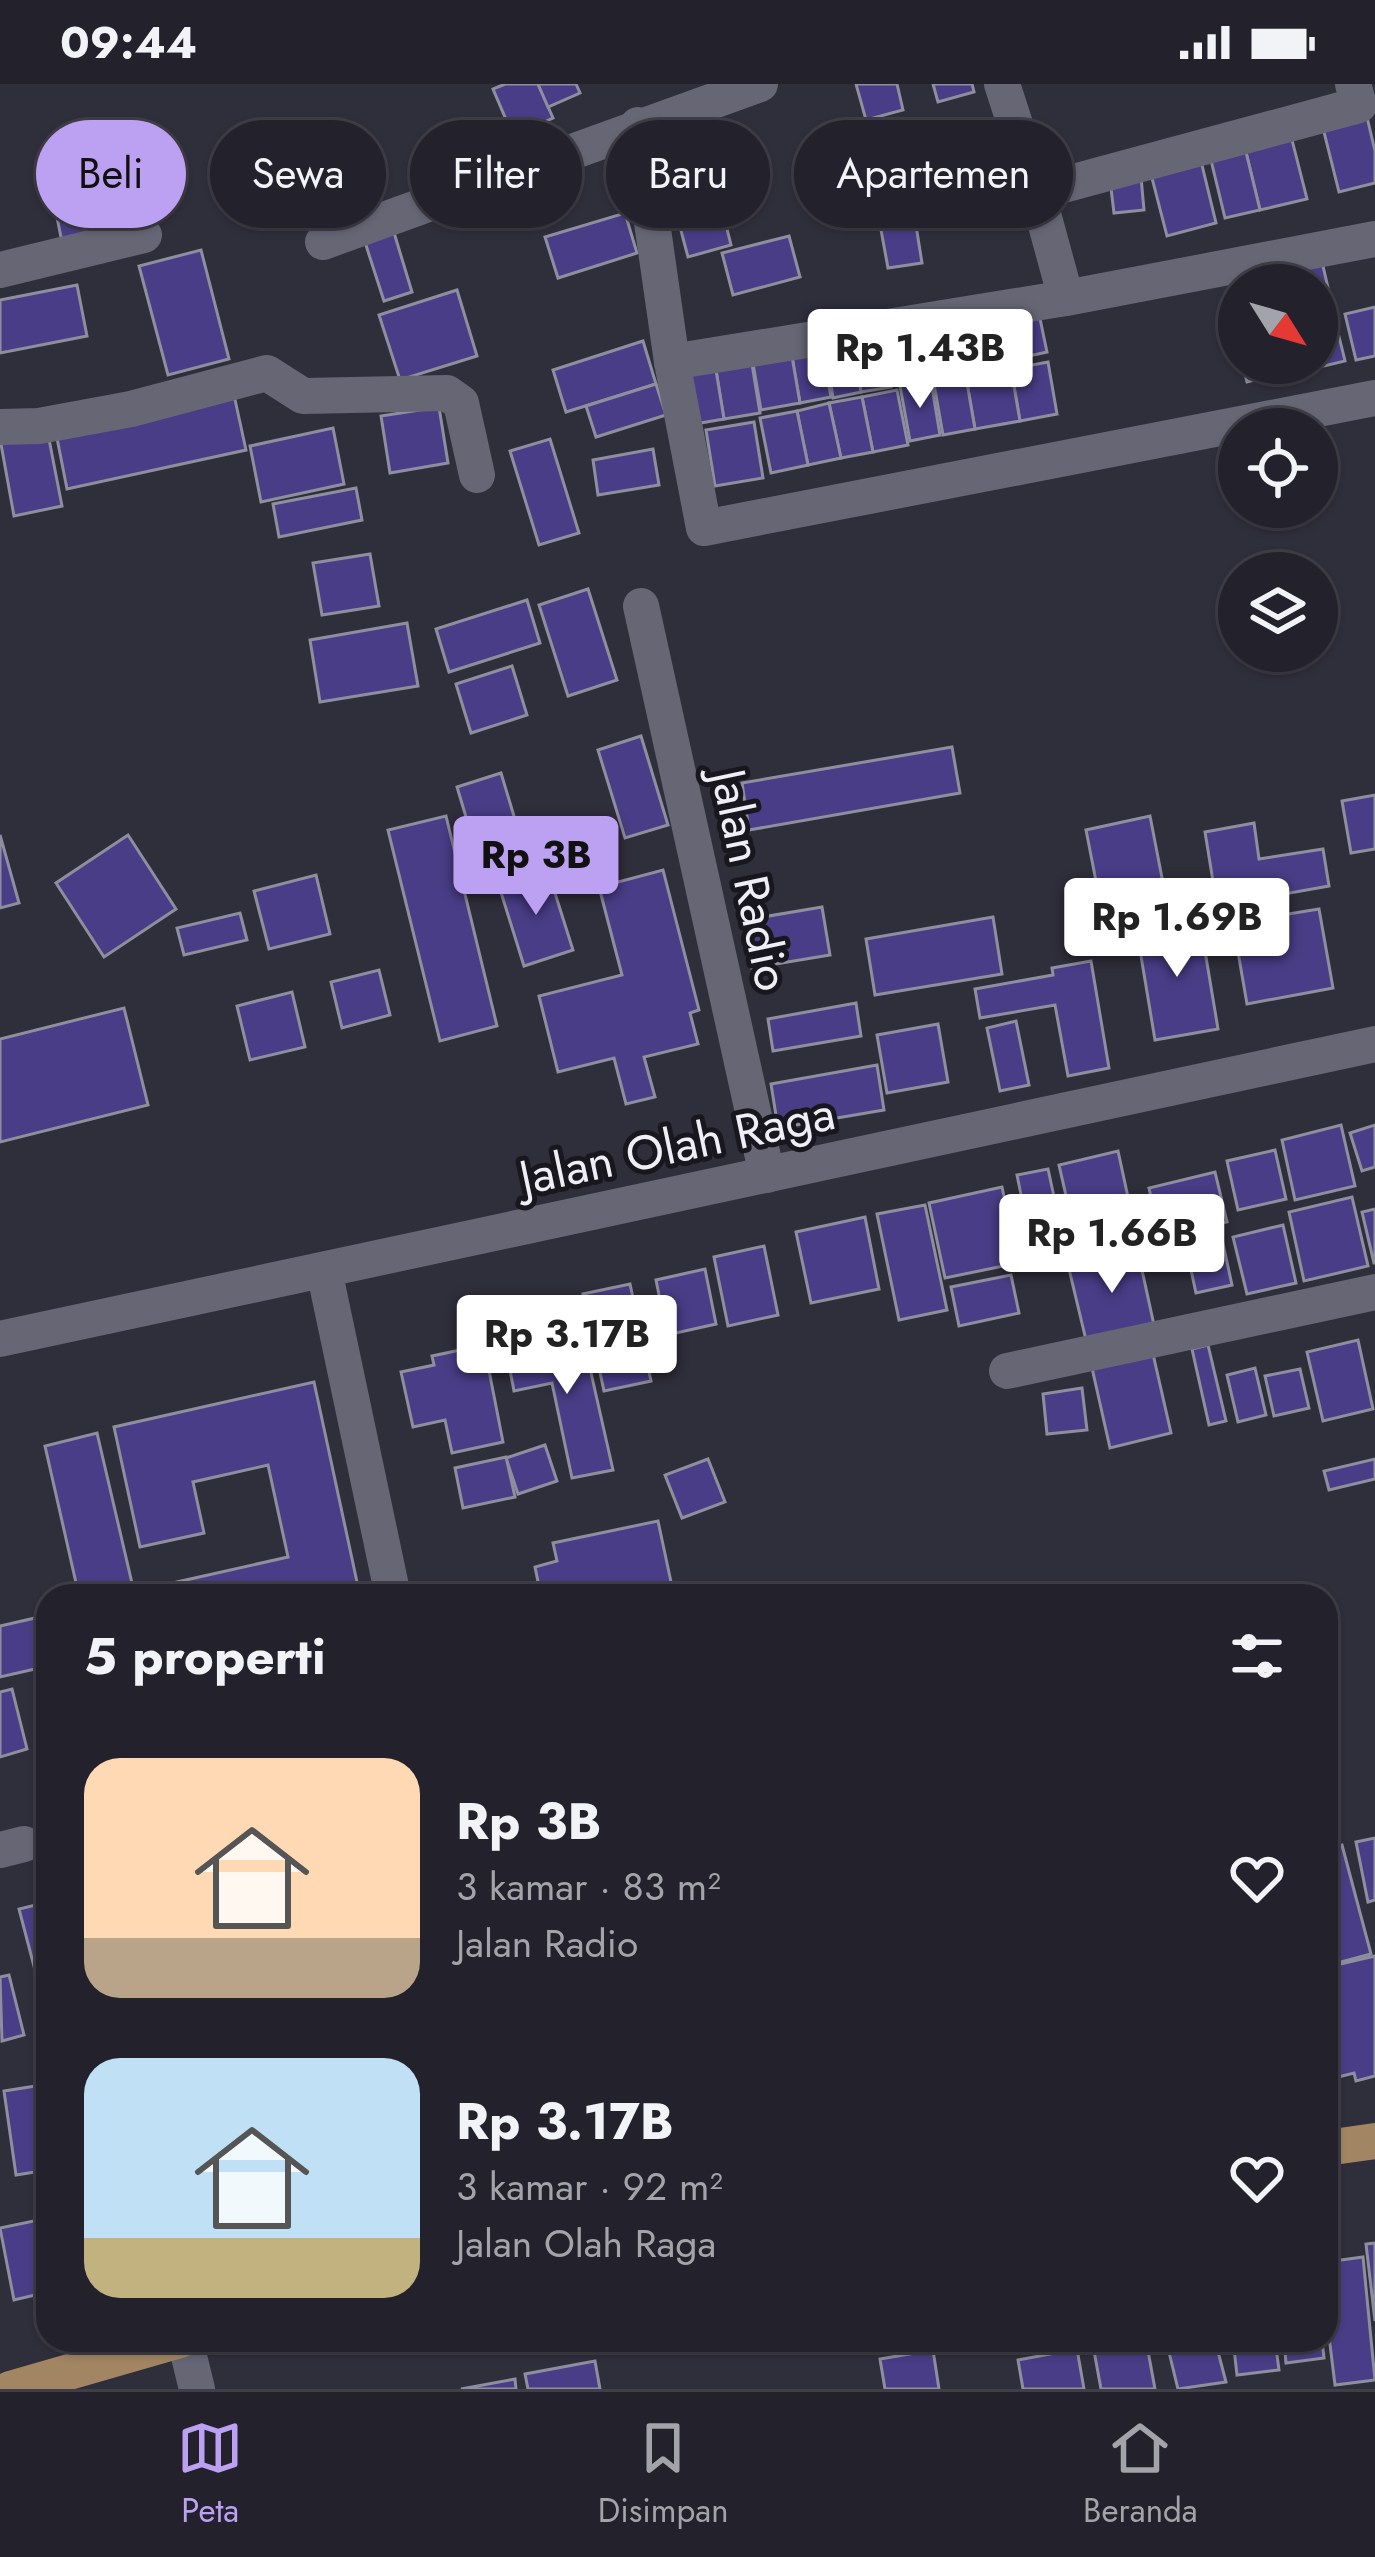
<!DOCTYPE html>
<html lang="id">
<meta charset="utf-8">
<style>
body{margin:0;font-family:Jost,sans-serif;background:#2b2a34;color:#f1f3f6;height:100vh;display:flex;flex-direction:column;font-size:45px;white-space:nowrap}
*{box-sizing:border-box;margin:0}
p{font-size:39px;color:#a3a4a9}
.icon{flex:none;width:66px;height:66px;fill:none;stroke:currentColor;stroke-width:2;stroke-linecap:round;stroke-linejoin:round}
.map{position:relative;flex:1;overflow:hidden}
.side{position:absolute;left:36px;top:1500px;width:1302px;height:768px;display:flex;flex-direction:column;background:#23222c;border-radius:36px;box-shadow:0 3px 9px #0004,0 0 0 3px #403f48}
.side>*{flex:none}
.top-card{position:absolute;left:36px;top:36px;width:1305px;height:108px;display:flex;gap:24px}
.needle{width:78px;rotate:127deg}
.fabs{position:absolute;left:1218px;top:180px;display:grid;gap:24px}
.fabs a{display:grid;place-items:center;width:120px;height:120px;border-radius:50%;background:#23222c;box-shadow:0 3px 9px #0004,0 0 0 3px #403f48;font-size:60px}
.price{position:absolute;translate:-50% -102px;padding:0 27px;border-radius:12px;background:#fff;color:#222;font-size:39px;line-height:78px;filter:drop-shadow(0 3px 6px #0008)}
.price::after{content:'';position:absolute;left:50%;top:72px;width:36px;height:27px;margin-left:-18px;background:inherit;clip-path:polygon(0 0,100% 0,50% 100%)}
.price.active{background:#bca0f2;color:#111}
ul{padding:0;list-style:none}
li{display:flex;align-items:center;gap:36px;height:300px;padding:0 48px}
li span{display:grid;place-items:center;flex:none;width:336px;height:240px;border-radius:36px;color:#555}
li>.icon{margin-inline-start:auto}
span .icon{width:144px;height:144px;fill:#fffc;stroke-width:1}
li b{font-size:51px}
h2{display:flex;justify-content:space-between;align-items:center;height:144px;padding:0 48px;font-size:51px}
.tag{padding:0 42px;border-radius:54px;background:#23222c;box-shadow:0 3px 9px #0004,0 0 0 3px #403f48;font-size:42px;line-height:108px}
.tag.active{background:#bca0f2;color:#111}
.status{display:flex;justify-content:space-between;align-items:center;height:84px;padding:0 60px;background:#23222c;direction:ltr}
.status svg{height:33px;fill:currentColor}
.tabs{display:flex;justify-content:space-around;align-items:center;height:168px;border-top:3px solid #403f48;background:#23222c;font-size:33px;color:#a3a4a9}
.tabs a{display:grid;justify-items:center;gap:6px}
.tabs .active{color:#bca0f2}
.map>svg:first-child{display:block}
.building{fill:#493d87;stroke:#8e8e9e;stroke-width:3}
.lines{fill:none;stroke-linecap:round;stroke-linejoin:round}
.minor{stroke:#676675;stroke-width:36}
.major{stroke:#a28663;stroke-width:36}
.labels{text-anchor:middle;stroke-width:10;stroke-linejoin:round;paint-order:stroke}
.street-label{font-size:48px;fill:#eeeef7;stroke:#17171d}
</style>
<div class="status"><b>09:44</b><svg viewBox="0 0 49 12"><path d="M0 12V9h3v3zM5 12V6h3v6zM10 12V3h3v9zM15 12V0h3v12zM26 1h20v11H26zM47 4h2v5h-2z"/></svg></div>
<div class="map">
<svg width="1375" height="2305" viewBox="0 0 1375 2305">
<rect width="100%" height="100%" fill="#2f2e3b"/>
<g class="building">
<polygon points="505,0 538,0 553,34 513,52 493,5"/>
<polygon points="538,0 576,0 580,9 548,23"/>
<polygon points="856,0 897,0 903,26 866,36"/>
<polygon points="933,0 972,0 974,8 938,18"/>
<polygon points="1366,29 1375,67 1375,99 1339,108 1322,40"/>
<polygon points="898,43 909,84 874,93 864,51"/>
<polygon points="986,46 994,102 934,112 926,56"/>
<polygon points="1291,52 1307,115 1260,126 1245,64"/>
<polygon points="125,56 141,142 118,147 101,61"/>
<polygon points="1245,64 1260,126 1225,134 1210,72"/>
<polygon points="72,70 88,153 62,158 45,75"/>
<polygon points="292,70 307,117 269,130 254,82"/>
<polygon points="1201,77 1216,139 1167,152 1151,90"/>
<polygon points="1141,93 1144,126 1114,129 1110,96"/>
<polygon points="718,109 731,161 688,173 674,120"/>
<polygon points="110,112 118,147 88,153 81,118"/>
<polygon points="625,129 637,169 558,194 545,153"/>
<polygon points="914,129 922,179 888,184 879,135"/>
<polygon points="392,142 412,208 384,217 363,152"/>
<polygon points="789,152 800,193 733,211 722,169"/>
<polygon points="201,166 229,275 168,291 139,182"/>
<polygon points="1320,169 1329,208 1317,211 1317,201 1289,201 1283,178"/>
<polygon points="77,201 87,252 0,269 0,216"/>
<polygon points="457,206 477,272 400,296 379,231"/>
<polygon points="1034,206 1047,268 1001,278 988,216"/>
<polygon points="988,216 1001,278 968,285 955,223"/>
<polygon points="1331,220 1345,277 1295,289 1293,279 1317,279 1317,224"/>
<polygon points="955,223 968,285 932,293 919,230"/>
<polygon points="1375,223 1375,272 1356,276 1345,230"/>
<polygon points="919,230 932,293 895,301 881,239"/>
<polygon points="819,249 831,313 800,319 789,255"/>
<polygon points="789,255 800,319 761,326 750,262"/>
<polygon points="643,257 656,300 566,328 553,286"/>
<polygon points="884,259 891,303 861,308 853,264"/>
<polygon points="749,262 760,329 724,335 713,268"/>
<polygon points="853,264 861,308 833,314 826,269"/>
<polygon points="713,268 724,335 695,340 684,273"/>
<polygon points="1048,278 1057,330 1020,337 1011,285"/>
<polygon points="1242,279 1284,279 1286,288 1247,298"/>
<polygon points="1011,285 1020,337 975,345 966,293"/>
<polygon points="966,293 975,345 943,351 934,300"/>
<polygon points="931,297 940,351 910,357 900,302"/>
<polygon points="656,300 666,331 596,353 586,322"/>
<polygon points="897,306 908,361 873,368 862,313"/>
<polygon points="234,311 246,366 67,405 56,349"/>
<polygon points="862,313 873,368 841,374 829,319"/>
<polygon points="829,319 841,374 808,381 797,327"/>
<polygon points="439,323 448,379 390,389 381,332"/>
<polygon points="797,327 808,381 771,389 760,334"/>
<polygon points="754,338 763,394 715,402 706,346"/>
<polygon points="333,344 344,400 261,418 250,362"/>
<polygon points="48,350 62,422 14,432 1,360"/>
<polygon points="550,355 579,449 539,461 510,367"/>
<polygon points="653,365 659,401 598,411 593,376"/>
<polygon points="356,404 362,436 279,453 273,420"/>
<polygon points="370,470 379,522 322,531 313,479"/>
<polygon points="588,505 617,596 568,612 539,521"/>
<polygon points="527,516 540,559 449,588 436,545"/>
<polygon points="407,539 418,602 320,618 310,556"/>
<polygon points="512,582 527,631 471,649 456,600"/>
<polygon points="641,652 668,741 625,754 598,666"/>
<polygon points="952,663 960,709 749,746 742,699"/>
<polygon points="501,689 529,782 485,796 457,703"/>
<polygon points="1375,711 1375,765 1351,769 1342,717"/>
<polygon points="446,732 497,942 440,957 388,746"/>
<polygon points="1150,732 1169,830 1105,843 1086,746"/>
<polygon points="1254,739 1259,775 1323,765 1329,802 1217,822 1205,748"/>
<polygon points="0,751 19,819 0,824"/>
<polygon points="128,751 176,825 104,873 56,799"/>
<polygon points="663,786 699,926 690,929 698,960 644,973 655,1013 626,1020 614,974 558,988 539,912 622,891 599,803"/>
<polygon points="548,787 573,866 524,882 499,802"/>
<polygon points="316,791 330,850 269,865 254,807"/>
<polygon points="822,823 830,871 752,884 745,836"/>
<polygon points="1319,825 1333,904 1247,920 1233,839"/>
<polygon points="240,829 247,856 184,871 177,844"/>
<polygon points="993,833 1002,890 875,911 866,855"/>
<polygon points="1200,837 1218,945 1155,956 1137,848"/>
<polygon points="1091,877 1109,984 1068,992 1055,921 980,934 975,905 1053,891 1052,884"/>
<polygon points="379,886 390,931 342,944 331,898"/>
<polygon points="292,908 305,963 250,976 237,922"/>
<polygon points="856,919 861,952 773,967 768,935"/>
<polygon points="124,924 148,1021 0,1058 0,955"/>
<polygon points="1016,937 1029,1001 1000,1007 987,944"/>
<polygon points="938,940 948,998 887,1009 877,951"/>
<polygon points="877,981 884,1026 778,1044 771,1000"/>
<polygon points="1341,1041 1355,1102 1295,1116 1282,1056"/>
<polygon points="1375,1041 1375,1083 1362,1087 1350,1049"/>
<polygon points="1275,1066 1286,1115 1238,1126 1227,1077"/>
<polygon points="1118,1067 1136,1150 1078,1164 1059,1081"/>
<polygon points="1048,1085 1065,1163 1033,1170 1017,1091"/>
<polygon points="1215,1088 1227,1138 1160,1154 1149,1104"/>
<polygon points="1002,1103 1018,1179 945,1194 929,1119"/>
<polygon points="1352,1113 1368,1182 1304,1197 1289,1128"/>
<polygon points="925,1121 947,1226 899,1236 877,1130"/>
<polygon points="1375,1125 1375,1179 1374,1179 1362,1128"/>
<polygon points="865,1133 879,1205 811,1219 796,1148"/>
<polygon points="1283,1141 1296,1199 1247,1210 1233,1153"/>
<polygon points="1222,1155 1232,1201 1196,1209 1186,1163"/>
<polygon points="764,1162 778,1231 728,1242 714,1173"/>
<polygon points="1138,1168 1154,1241 1086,1256 1069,1185"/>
<polygon points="705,1185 716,1240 667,1251 656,1196"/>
<polygon points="1011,1191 1019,1229 959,1242 951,1203"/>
<polygon points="630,1200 651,1297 604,1307 583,1210"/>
<polygon points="582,1249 613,1386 572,1394 552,1299 514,1307 506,1265"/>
<polygon points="1358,1256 1373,1325 1323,1337 1307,1268"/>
<polygon points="484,1261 503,1358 452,1369 445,1336 413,1343 401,1288 434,1281 432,1272"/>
<polygon points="1208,1261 1226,1337 1209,1341 1192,1265"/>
<polygon points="1153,1270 1171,1349 1110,1364 1092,1284"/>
<polygon points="1255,1284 1266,1331 1238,1338 1227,1291"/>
<polygon points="1300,1285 1309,1324 1274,1332 1265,1292"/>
<polygon points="314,1298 360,1512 180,1512 177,1498 288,1473 268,1381 193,1398 204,1449 140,1463 114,1343"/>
<polygon points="1082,1304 1087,1346 1047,1350 1043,1310"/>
<polygon points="97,1349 135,1512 136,1512 79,1512 45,1362"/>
<polygon points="545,1361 557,1397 518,1410 506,1374"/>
<polygon points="506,1373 515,1413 463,1424 455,1384"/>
<polygon points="708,1375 725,1418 682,1434 665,1391"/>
<polygon points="1375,1375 1375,1395 1329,1406 1324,1387"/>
<polygon points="658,1437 674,1512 541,1512 535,1483 557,1477 553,1459"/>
<polygon points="48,1531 48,1582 0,1593 0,1542"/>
<polygon points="12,1605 27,1665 0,1673 0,1608"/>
<polygon points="1375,1754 1375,1816 1368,1818 1356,1758"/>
<polygon points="1342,1761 1371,1870 1326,1882 1326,1765"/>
<polygon points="48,1818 48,1927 46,1928 19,1825"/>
<polygon points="1375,1872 1375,1992 1356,1997 1354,1989 1326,1996 1326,1892 1334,1890 1332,1882"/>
<polygon points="9,1891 24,1951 2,1957 0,1893"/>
<polygon points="48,2000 48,2086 16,2091 4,2007"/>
<polygon points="48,2134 48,2208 14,2216 0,2144"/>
<polygon points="1375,2159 1375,2237 1366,2160"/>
<polygon points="1363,2173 1375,2296 1335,2301 1326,2228 1326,2178"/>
<polygon points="1092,2256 1146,2256 1155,2305 1101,2305"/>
<polygon points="1166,2256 1215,2256 1226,2298 1178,2305"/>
<polygon points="1233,2256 1275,2256 1279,2286 1237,2291"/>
<polygon points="1284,2256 1322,2256 1324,2274 1286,2279"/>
<polygon points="1077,2265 1084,2305 1023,2305 1018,2276"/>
<polygon points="933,2266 939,2305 885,2305 880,2275"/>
<polygon points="595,2277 600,2305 528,2305 525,2290"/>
<polygon points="515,2295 516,2305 461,2305"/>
</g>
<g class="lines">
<g class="minor">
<polyline points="1002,0 1037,108"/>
<polyline points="638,41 672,278 704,444 1375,314"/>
<polyline points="323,158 760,0"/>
<polyline points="0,186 144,151"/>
<polyline points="1066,214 1037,108 1359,21 1353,0"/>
<polyline points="672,278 1066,214 1375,155"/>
<polyline points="0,343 39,342 131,325 267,289 303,312 447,309 461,319 477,391"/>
<polyline points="641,522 767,1091"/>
<polyline points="324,1186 393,1512"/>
<polyline points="0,1255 1375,960"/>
<polyline points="1007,1287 1375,1208"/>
<polyline points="0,1766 24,1760"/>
<polyline points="185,2256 197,2305"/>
</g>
<g class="major">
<polyline points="1326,2064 1375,2057"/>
<polyline points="10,2305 180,2256"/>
</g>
</g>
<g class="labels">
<g class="street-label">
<text transform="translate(751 796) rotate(78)" y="17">Jalan Radio</text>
<text transform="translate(677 1061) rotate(-12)" y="17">Jalan Olah Raga</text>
</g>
</g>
</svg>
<div class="fabs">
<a><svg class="needle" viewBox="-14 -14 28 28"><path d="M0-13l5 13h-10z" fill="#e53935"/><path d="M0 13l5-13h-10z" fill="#a3a4a9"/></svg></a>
<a><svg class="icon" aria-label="locate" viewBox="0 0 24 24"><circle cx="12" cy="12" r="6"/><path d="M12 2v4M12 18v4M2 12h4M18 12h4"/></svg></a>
<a><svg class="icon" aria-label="layers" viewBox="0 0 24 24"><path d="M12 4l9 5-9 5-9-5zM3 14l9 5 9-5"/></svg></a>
</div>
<b class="price" style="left:920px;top:327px">Rp 1.43B</b>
<b class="price active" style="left:536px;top:834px">Rp 3B</b>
<b class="price" style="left:1177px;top:896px">Rp 1.69B</b>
<b class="price" style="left:1112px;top:1212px">Rp 1.66B</b>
<b class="price" style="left:567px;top:1313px">Rp 3.17B</b>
<div class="top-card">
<a class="tag active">Beli</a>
<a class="tag">Sewa</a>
<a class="tag">Filter</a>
<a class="tag">Baru</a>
<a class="tag">Apartemen</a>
</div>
<section class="side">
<h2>5 properti<svg class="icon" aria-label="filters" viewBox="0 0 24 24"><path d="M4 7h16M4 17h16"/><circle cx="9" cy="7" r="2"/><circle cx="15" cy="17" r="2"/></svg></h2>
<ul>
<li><span style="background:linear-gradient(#ffd9b3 75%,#b9a48a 0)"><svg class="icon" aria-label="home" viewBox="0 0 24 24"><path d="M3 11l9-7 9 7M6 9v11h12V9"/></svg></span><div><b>Rp 3B</b><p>3 kamar · 83 m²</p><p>Jalan Radio</p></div><svg class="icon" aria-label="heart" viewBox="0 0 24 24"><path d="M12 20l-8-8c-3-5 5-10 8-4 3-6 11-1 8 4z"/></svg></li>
<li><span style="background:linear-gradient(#bfe0f5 75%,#c2b280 0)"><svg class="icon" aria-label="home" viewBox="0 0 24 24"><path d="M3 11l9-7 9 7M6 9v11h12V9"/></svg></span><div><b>Rp 3.17B</b><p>3 kamar · 92 m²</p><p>Jalan Olah Raga</p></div><svg class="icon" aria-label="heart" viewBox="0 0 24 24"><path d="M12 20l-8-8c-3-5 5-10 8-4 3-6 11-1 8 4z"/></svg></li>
</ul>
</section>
</div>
<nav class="tabs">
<a class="active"><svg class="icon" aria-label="map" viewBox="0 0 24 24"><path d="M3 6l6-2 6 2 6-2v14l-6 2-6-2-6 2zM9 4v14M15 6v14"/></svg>Peta</a>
<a><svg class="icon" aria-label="saved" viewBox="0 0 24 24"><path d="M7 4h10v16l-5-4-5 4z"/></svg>Disimpan</a>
<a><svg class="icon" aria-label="home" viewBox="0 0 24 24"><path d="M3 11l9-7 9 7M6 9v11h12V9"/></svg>Beranda</a>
</nav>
